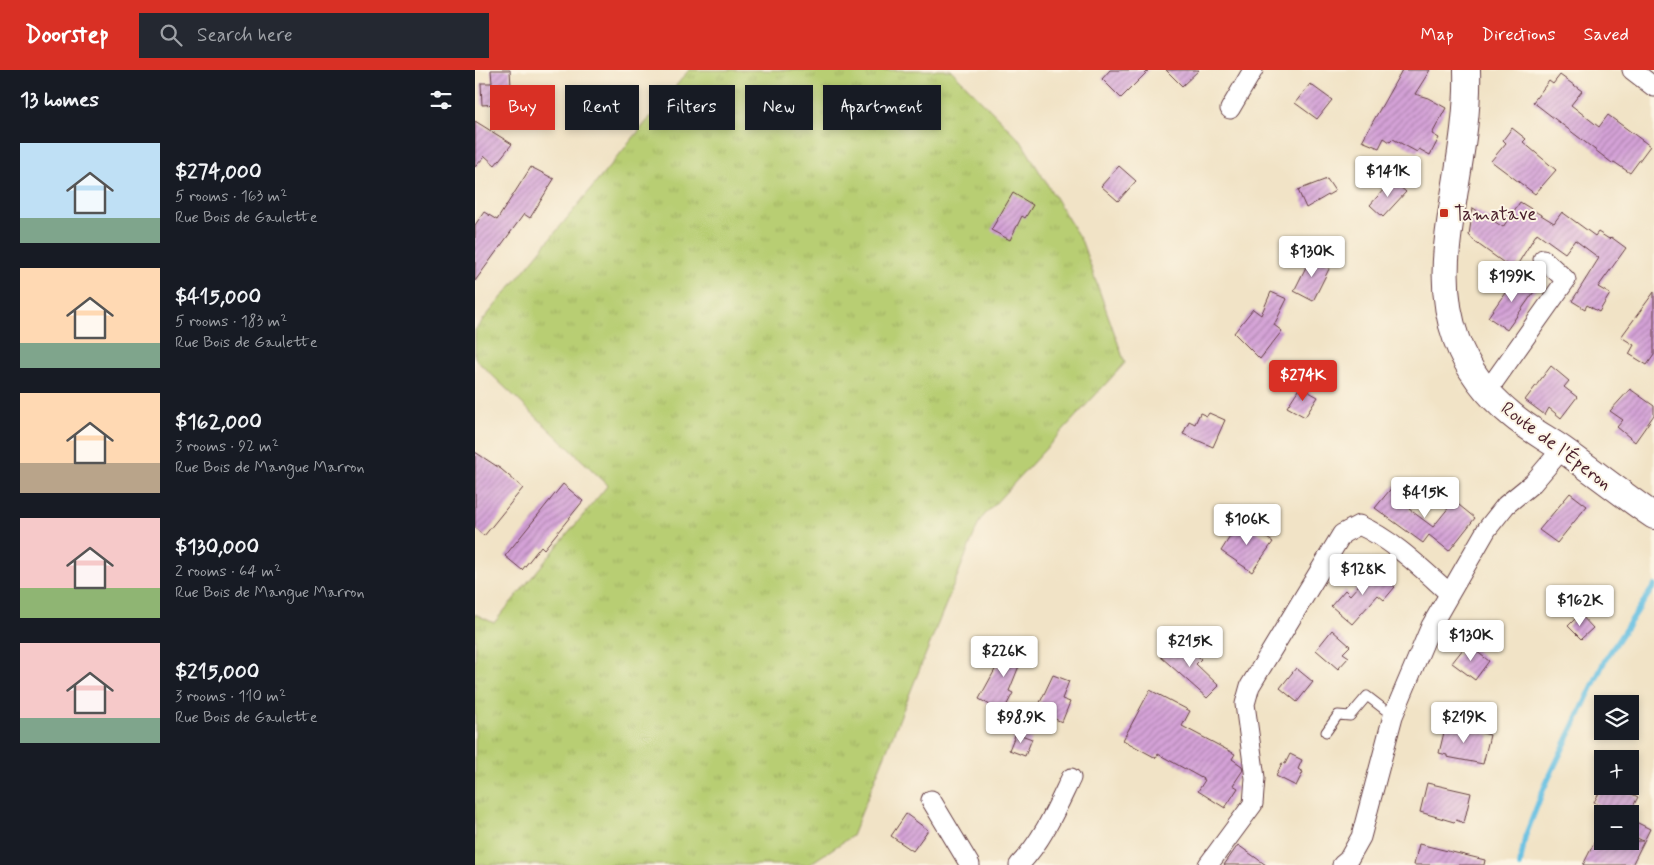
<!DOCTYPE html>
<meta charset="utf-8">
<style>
body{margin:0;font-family:Mynerve,sans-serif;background:#242831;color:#f1f3f6;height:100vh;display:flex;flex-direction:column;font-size:19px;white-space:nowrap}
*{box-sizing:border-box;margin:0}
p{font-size:16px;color:#9ea1a6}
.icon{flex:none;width:28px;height:28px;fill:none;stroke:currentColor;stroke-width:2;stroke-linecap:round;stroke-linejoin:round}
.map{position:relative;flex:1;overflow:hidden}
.panel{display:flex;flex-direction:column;background:#171b24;width:475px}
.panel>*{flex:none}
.banner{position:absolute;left:15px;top:15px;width:475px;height:45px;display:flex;gap:10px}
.buttons{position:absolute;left:1119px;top:625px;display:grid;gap:10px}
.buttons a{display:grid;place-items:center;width:45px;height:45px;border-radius:0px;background:#171b24;box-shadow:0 2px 8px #0003;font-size:25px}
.price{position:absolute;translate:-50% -42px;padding:0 11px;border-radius:5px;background:#fff;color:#222;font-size:16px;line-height:32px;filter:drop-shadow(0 1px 2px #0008)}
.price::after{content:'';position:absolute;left:50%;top:30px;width:15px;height:11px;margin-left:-8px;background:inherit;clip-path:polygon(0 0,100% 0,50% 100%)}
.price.active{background:#d93025;color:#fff}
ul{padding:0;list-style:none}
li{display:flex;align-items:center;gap:15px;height:125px;padding:0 20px}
li span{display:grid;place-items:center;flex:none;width:140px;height:100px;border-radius:0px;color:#555}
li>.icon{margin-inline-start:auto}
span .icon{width:60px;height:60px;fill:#fffc;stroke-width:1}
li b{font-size:21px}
h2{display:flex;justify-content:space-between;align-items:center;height:60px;padding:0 20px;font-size:21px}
.tag{padding:0 18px;border-radius:0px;background:#171b24;box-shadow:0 2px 8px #0003;font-size:18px;line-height:45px}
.tag.active{background:#d93025;color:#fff}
header{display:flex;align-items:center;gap:30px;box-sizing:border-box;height:70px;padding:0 25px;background:#d93025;color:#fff}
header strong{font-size:24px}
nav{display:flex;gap:28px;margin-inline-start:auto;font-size:18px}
.search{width:350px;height:45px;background:#242831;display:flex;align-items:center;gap:12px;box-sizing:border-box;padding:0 18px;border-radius:0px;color:#9ea1a6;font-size:19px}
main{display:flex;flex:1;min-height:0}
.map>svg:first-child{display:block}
.grass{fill:url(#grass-tufts);stroke:#81764f}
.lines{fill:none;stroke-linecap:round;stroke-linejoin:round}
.stream{stroke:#64bfe2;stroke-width:5.5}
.building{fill:url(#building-hatch)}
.service-casing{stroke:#633c42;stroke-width:11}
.minor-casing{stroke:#633c42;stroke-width:21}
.secondary-casing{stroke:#633c42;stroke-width:28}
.service{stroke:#fff;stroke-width:9}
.minor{stroke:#fff;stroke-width:19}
.secondary{stroke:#fff;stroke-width:26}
.poi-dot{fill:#c8321e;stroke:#fcf5e5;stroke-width:2}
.labels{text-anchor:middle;stroke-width:4;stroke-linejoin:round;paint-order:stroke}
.poi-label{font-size:19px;fill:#4a1f2b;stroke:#fcf5e5;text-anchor:start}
.street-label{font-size:19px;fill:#4a1f2b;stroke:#fcf5e5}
</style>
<header>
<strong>Doorstep</strong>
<div class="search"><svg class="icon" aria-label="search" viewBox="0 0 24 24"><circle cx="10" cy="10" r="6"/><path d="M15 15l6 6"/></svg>Search here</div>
<nav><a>Map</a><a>Directions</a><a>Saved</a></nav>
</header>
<main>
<section class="panel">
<h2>13 homes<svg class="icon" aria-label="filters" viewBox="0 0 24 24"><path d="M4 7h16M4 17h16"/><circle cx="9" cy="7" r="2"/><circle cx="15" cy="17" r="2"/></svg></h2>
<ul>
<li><span style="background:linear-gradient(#bfe0f5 75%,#7fa58c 0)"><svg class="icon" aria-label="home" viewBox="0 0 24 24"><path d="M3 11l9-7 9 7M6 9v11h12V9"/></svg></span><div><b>$274,000</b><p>5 rooms · 163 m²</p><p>Rue Bois de Gaulette</p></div></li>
<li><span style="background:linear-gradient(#ffd9b3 75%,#7fa58c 0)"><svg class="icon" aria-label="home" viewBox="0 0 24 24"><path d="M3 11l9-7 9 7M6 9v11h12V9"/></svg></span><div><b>$415,000</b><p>5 rooms · 183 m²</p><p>Rue Bois de Gaulette</p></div></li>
<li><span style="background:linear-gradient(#ffd9b3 70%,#b9a48a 0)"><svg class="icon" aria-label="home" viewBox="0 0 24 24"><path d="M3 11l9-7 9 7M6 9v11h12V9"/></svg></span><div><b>$162,000</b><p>3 rooms · 92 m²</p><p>Rue Bois de Mangue Marron</p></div></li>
<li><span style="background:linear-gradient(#f6c9c9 70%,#8fb573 0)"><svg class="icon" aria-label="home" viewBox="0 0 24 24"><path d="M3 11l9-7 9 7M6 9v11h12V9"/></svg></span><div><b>$130,000</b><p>2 rooms · 64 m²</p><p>Rue Bois de Mangue Marron</p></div></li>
<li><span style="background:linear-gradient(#f6c9c9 75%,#7fa58c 0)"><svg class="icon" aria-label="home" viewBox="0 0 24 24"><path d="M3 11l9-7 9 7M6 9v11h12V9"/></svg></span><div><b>$215,000</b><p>3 rooms · 110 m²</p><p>Rue Bois de Gaulette</p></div></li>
</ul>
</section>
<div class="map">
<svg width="1179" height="795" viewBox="0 0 1179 795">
<defs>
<pattern id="grass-tufts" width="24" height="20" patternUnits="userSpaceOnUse" patternTransform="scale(1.25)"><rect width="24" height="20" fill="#b8ce73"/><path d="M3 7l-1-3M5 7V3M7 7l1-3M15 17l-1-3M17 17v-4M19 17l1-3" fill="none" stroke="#a0b064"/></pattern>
<pattern id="building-hatch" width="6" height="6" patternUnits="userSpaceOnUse" patternTransform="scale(1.25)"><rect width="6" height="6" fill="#d4a2d7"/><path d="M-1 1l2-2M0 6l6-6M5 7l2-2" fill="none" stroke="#ae83af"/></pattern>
</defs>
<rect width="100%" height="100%" fill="#fcf5e5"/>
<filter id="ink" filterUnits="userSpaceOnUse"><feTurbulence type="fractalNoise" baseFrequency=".02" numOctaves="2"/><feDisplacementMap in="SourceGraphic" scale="10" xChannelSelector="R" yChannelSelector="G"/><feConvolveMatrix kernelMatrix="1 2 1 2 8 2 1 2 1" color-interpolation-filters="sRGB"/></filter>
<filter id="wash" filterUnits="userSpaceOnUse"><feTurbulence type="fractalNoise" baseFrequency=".0096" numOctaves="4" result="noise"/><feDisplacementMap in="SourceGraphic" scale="20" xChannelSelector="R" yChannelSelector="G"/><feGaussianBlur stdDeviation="1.12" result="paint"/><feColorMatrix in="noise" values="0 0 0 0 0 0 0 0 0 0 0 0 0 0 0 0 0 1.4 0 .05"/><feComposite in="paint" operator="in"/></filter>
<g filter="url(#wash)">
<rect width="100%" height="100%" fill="#f1e3c6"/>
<polygon class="grass" points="214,0 476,0 546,71 607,172 650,293 505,450 377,766 333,795 0,795 0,544 19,553 133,415 0,289 0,260"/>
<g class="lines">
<polyline class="stream" points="1045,795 1050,767 1069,718 1130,590 1179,516"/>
</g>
<g id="blocks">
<g class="building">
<polygon points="16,0 35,0 37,33 7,35 6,13 17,13"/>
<polygon points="635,0 674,0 646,28 627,9"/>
<polygon points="691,0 724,0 707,16"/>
<polygon points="927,0 955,0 940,24 953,28 971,38 957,64 964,68 955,85 944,79 942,82 918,69 915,72 909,68 904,78 887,71"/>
<polygon points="1085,5 1107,21 1096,35 1124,57 1133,45 1175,76 1155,103 1139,92 1137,93 1058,32 1074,11 1078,14"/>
<polygon points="835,14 857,30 842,49 820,33"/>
<polygon points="0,51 37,74 20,95 10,86 0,97"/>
<polygon points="1037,58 1051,69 1048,72 1081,100 1060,124 1016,91 1031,73 1028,70"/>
<polygon points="644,96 661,111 643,131 626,116"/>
<polygon points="56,97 79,109 55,148 49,144 0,211 0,155 9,142 22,150"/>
<polygon points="852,109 860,121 831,138 823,120"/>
<polygon points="917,110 931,122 908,147 895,135"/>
<polygon points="538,123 558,135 550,148 547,146 535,170 516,160"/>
<polygon points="1045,132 1079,153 1087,142 1120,166 1123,162 1134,169 1136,167 1151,178 1123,217 1135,224 1124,242 1112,235 1110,239 1097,231 1124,188 1100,170 1090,183 1062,163 1039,200 1000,172 994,165 998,138 1028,157"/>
<polygon points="837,185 856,195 838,231 819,221"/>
<polygon points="1042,206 1061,219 1032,260 1013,247"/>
<polygon points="796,222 812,229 799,255 807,261 785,289 759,263 778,239 786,245"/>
<polygon points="1179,222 1179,285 1172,295 1154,284 1159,275 1146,267"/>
<polygon points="1076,296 1094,311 1089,317 1102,327 1086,348 1074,338 1070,345 1050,330"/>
<polygon points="825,317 843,327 830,347 812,337"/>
<polygon points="1155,319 1179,336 1179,345 1160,372 1142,357 1148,350 1135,341"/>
<polygon points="725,343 732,346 734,343 750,350 738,377 708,364 714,351 720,354"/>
<polygon points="0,382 26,399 48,418 9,466 0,458"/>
<polygon points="88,414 108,431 69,479 66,476 47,500 30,486"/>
<polygon points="919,415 940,431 934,439 958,457 979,431 1000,448 974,481 954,465 948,473 900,438"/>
<polygon points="1095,423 1112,436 1082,473 1064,460"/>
<polygon points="765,451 798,472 777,502 746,481"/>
<polygon points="898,499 920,517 909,530 903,525 877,554 856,536 870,520 875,525"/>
<polygon points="1105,544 1118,558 1106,569 1093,556"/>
<polygon points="857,560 875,576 868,583 874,587 863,599 841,580"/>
<polygon points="536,569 552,576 534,621 538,623 528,642 504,629 522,596 526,598"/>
<polygon points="704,569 726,589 721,594 744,616 732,628 686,587"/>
<polygon points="992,574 1014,591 1000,610 977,593"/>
<polygon points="821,598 838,612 822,632 805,618"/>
<polygon points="578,605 594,611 587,629 595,632 587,652 561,641"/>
<polygon points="675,620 715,641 707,656 760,684 757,689 767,696 768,700 758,715 763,718 750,738 723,721 730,710 683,684 681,688 648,670"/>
<polygon points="971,654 1015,665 1008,694 972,687 972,685 964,683"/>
<polygon points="541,663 557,669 550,686 534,680"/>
<polygon points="815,684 827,690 823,699 828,702 821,716 801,706 807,693 810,694"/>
<polygon points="952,713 996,723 989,753 981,750 979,752 945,742"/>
<polygon points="1128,716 1151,716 1149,720 1163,727 1154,744 1140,744 1119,732"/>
<polygon points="431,744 453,760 438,781 416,766"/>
<polygon points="1155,749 1175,759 1157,795 1108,795 1120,771 1168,771 1155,764"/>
<polygon points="944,774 1010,790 1009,795 939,795"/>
<polygon points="763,775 791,795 749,795"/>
</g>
</g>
</g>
<g filter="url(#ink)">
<use href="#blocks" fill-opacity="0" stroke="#633c42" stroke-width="1"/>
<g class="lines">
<defs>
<polyline id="service" points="851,662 863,645 875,646 892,626 918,646"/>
<g id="minor">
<polyline points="1157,0 1179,17"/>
<polyline points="755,39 778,0"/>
<polyline points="1013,320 1091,210 1068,189"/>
<polyline points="456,730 495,795"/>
<path d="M544,795C568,770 581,739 596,708"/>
<path d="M733,795L778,734L780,708L770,634L775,616L867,464L884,455C918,470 946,498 974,523"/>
<polyline points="867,795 873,790 886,767 918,646 956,556 1012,459 1031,435 1058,413 1087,379"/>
</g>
<path id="secondary" d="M992,0C994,59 978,118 972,177C965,245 983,301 1037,345C1052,358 1071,368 1087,379C1118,401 1148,425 1179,446"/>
</defs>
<use href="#service" class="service-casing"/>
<use href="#minor" class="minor-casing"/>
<use href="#secondary" class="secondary-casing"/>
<use href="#service" class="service"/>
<use href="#minor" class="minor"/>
<use href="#secondary" class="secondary"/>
</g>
</g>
<rect class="poi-dot" x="964" y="138" width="10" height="10" rx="2.5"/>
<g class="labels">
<g class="poi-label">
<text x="979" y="150">Tamatave</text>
</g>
<g class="street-label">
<text transform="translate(1082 375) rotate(37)" y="7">Route de l'Éperon</text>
</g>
</g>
</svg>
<div class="buttons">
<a><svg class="icon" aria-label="layers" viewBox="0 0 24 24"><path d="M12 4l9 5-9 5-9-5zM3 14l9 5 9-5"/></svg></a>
<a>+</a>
<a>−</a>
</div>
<b class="price" style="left:913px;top:128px">$141K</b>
<b class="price" style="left:837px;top:208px">$130K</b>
<b class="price" style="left:1037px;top:233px">$199K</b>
<b class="price active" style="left:828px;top:332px">$274K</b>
<b class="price" style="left:950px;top:449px">$415K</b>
<b class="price" style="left:772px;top:476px">$106K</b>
<b class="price" style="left:888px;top:526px">$128K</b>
<b class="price" style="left:1105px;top:557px">$162K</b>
<b class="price" style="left:996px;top:592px">$130K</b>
<b class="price" style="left:715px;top:598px">$215K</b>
<b class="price" style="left:529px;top:608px">$226K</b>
<b class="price" style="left:546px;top:674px">$98.9K</b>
<b class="price" style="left:989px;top:674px">$219K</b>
<div class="banner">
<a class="tag active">Buy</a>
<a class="tag">Rent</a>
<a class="tag">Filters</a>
<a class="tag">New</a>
<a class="tag">Apartment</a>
</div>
</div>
</main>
